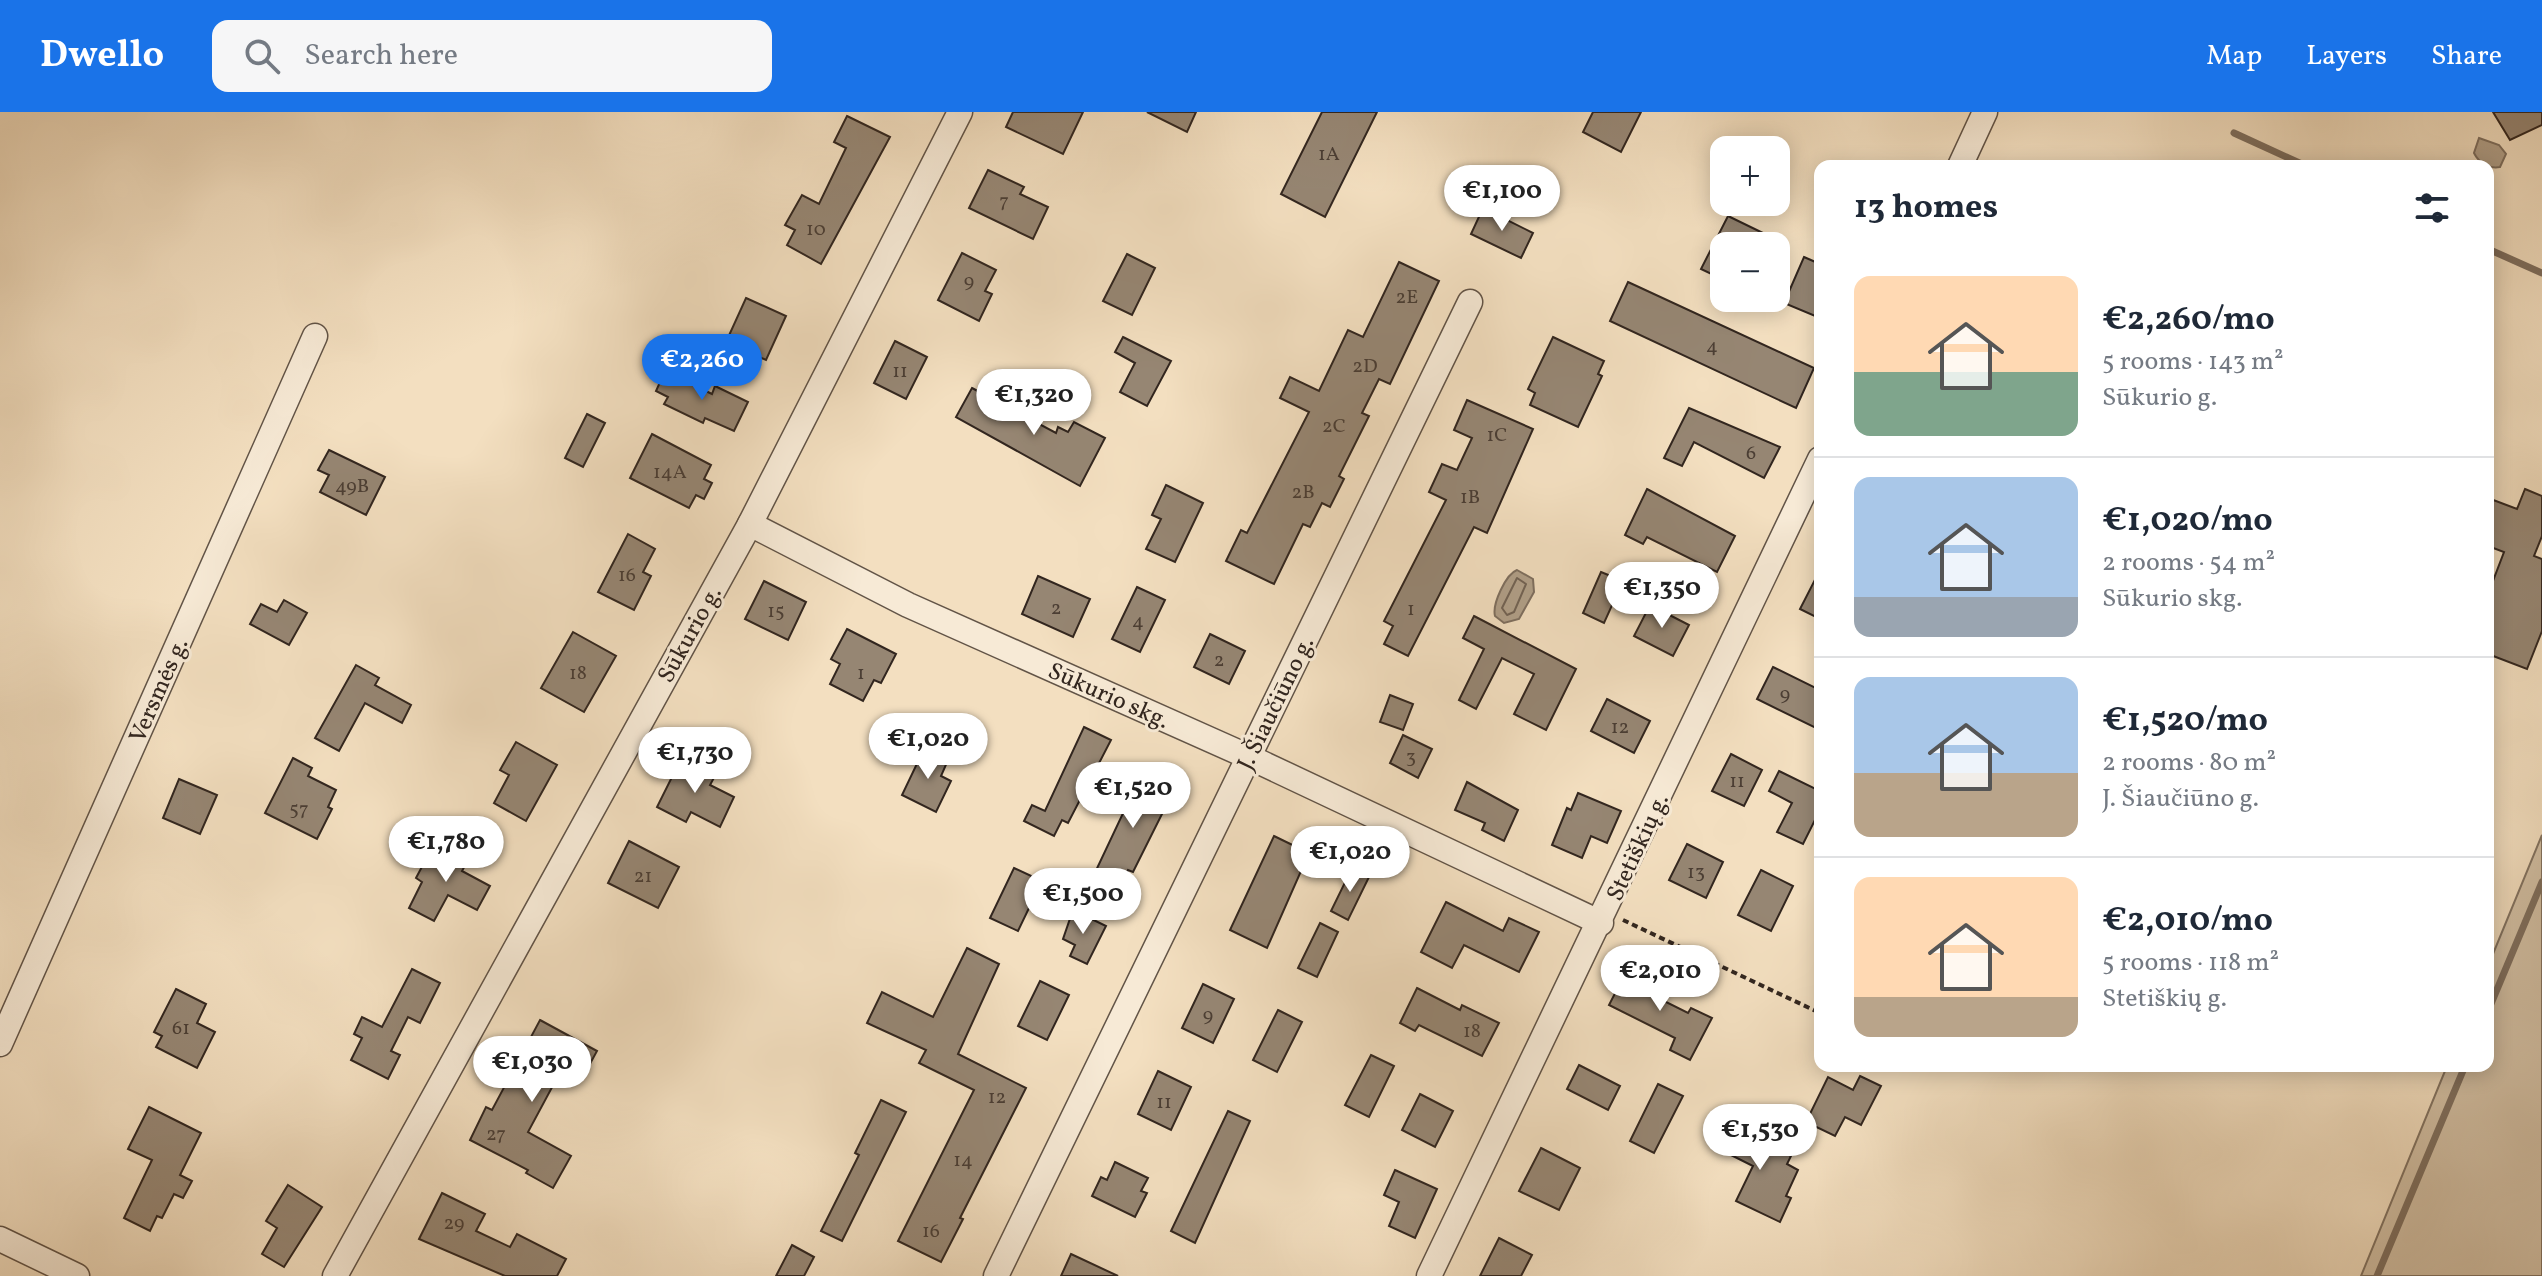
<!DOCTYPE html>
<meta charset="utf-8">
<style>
body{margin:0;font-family:Vollkorn,serif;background:#f6f6f7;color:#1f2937;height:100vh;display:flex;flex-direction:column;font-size:30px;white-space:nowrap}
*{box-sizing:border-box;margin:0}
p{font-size:26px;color:#747a83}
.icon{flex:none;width:44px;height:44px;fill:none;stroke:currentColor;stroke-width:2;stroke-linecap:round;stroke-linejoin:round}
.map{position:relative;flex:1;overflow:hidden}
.drawer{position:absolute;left:1814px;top:48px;width:680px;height:912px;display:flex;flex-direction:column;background:#fff;border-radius:16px;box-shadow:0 4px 20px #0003}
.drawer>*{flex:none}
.controls{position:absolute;left:1710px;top:24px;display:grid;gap:16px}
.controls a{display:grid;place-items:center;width:80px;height:80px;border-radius:16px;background:#fff;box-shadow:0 4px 20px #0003;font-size:40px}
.price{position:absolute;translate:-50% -68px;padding:0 18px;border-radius:28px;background:#fff;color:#222;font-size:26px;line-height:52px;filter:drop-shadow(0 2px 4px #0008)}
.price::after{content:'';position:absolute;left:50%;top:48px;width:24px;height:18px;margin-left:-12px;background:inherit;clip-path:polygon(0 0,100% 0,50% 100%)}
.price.selected{background:#1a73e8;color:#fff}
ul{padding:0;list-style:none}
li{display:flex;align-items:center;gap:24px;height:200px;padding:0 40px}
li+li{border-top:2px solid #e0e1e3}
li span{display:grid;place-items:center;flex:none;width:224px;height:160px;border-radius:16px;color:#555}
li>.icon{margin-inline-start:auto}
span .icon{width:96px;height:96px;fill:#fffc;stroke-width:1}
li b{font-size:34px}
h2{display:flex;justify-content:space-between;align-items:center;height:96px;padding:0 40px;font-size:34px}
header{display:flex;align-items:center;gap:48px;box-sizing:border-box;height:112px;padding:0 40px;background:#1a73e8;color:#fff}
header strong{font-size:38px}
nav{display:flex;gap:44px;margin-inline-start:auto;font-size:28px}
.search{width:560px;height:72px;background:#f6f6f7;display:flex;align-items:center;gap:20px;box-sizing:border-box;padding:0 28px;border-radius:16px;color:#747a83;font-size:30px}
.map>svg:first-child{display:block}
.green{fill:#d2c0a5;stroke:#827362;stroke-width:2}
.water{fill:#b1a089;stroke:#7e6f5f;stroke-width:2}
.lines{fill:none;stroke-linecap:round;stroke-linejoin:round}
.shore{stroke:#726354;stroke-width:2}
.stream{stroke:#7e6f5f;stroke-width:7}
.building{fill:#968673;stroke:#32261f;stroke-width:2}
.minor-casing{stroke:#625447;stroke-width:27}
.path{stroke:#32261f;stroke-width:4;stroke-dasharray:6 4;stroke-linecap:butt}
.minor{stroke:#f7ead6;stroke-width:24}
.labels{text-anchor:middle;stroke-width:6;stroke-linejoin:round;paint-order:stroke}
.number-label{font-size:20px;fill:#4b3e34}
.street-label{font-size:24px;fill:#32261f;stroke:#f7ead6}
</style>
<header>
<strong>Dwello</strong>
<div class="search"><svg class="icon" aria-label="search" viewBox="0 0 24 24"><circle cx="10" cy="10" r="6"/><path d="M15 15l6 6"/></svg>Search here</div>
<nav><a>Map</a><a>Layers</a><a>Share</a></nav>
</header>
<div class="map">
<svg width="2542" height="1164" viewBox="0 0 2542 1164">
<rect width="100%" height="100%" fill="#f3dfc0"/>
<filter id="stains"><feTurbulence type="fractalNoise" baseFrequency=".0025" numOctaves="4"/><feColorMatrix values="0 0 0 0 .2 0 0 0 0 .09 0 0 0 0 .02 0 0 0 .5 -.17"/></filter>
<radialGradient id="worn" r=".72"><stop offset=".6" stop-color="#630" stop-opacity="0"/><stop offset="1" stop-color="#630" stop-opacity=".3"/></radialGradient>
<polygon class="green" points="2542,723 2542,1164 2361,1164 2447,954 2488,954 2488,854"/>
<g class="water">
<path d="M2479,26L2499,33L2506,42L2500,55C2489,57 2479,51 2474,41Z"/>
<path d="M1517,458L1533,467L1534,480L1519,507L1504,511L1495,504C1492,492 1506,462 1517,458Z"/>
</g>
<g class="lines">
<polygon class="shore" points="1517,466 1526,472 1514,500 1507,503 1502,496"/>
<g class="stream">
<polyline points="2234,21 2306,54"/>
<polyline points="2488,137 2542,161"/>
<polyline points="2488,899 2542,770"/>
<polyline points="2377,1164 2465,954"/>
</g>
</g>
<g class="building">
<polygon points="1013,0 1083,0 1063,42 1006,15"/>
<polygon points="1147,0 1196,0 1187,20"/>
<polygon points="1322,0 1377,0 1325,105 1281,82"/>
<polygon points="1593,0 1641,0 1621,40 1583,20"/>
<polygon points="2493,0 2542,0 2542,13 2510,28"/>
<polygon points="847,4 890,25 821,152 787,133 795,118 785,113 802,83 819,92 846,36 834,30"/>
<polygon points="988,58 1024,75 1020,82 1048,95 1033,127 969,96"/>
<polygon points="1483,96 1533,121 1521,146 1471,122"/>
<polygon points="1728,104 1765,122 1758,134 1724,134 1724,168 1701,157"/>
<polygon points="962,141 996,158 985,179 992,182 979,209 938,188"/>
<polygon points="1127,142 1155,156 1132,203 1103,189"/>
<polygon points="1804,145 1820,152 1820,206 1784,191"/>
<polygon points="1399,150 1439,169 1390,272 1379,267 1362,301 1369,304 1339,364 1344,367 1330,395 1322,391 1310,415 1303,412 1274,472 1226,449 1241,418 1247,421 1309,300 1280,286 1290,265 1319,279 1348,218 1363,225"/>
<polygon points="1628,170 1814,256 1796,296 1610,209"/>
<polygon points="746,186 786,204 766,248 726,230"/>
<polygon points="1123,225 1171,249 1147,294 1120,280 1135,251 1115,240"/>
<polygon points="1553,225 1604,249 1598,262 1602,264 1578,315 1530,293 1535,281 1528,277"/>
<polygon points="895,229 927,245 906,287 874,271"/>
<polygon points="665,259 712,282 715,274 748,290 734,319 705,306 703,311 664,292 668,285 656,279"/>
<polygon points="972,276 1056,321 1058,315 1068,320 1074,310 1105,326 1080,374 956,305"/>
<polygon points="1467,288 1533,317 1487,421 1474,415 1408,544 1384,532 1393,514 1384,509 1446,388 1429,380 1442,352 1457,358 1472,326 1454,318"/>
<polygon points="1689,296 1780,335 1764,366 1694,330 1682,354 1664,346"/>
<polygon points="587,302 605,311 583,355 565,346"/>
<polygon points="652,322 711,353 704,367 712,371 704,387 696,383 689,396 630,366"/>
<polygon points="329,338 385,365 366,403 320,380 329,363 318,358"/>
<polygon points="1166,373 1203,391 1175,450 1146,437 1161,407 1152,403"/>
<polygon points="1647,377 1735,424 1717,460 1647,425 1643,432 1625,423"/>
<polygon points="2525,377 2542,384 2542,424 2534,444 2542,447 2542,519 2527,557 2488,542 2488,482 2504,440 2488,434 2488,386 2517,397"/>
<polygon points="628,422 655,437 643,460 651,464 634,498 598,480"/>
<polygon points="1820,458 1820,507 1800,497"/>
<polygon points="1601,460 1623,469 1604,511 1583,501"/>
<polygon points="1038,464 1090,487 1073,525 1022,502"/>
<polygon points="764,469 806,490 788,528 745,507"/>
<polygon points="1137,475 1165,488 1140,540 1112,527"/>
<polygon points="284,488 307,501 289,533 250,512 261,492 277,500"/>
<polygon points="1650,493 1689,513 1673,544 1634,524"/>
<polygon points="1474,504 1576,557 1546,618 1514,602 1534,562 1502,546 1476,597 1459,588 1484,537 1463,526"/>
<polygon points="847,517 896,542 881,571 874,568 863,589 830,572 840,552 831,547"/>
<polygon points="573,520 616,544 584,600 541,576"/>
<polygon points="1210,522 1245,539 1229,572 1194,555"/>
<polygon points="356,553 379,566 375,573 411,593 402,611 365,591 339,639 315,626"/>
<polygon points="1773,555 1820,578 1820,618 1757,587"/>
<polygon points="1390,583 1413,592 1403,618 1380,610"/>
<polygon points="1607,587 1650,609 1634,641 1591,619"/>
<polygon points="1084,615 1111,628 1068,711 1062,708 1054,724 1024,709 1032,693 1045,699"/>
<polygon points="1403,623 1432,637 1418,666 1390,651"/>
<polygon points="516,630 557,653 526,709 494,691 509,663 500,658"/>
<polygon points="924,637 948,648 941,664 951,669 936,700 902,683"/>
<polygon points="1731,642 1762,658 1744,694 1712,679"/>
<polygon points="682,645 716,662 710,673 734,685 720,715 691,700 686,710 657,695"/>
<polygon points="293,646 312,656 308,664 336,678 328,695 332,697 317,727 265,701"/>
<polygon points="1136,658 1175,676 1133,760 1128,758 1117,782 1091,769 1126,695 1120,692"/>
<polygon points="1779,659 1820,679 1820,698 1803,732 1777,720 1792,691 1769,679"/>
<polygon points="179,667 217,683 200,722 163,706"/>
<polygon points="1467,670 1518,698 1504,729 1482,718 1485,711 1455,698"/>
<polygon points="1578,681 1621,699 1607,731 1591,724 1582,746 1552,733 1567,696 1571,698"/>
<polygon points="1274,724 1309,741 1267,836 1230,818"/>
<polygon points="629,729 679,755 658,796 608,771"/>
<polygon points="434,732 467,750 462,759 490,774 477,798 448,783 434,809 409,796 422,770 416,766"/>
<polygon points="1687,732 1723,750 1706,786 1669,768"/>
<polygon points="1014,756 1042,769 1018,819 990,806"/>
<polygon points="1352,756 1369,765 1348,808 1331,799"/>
<polygon points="1761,758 1793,774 1771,819 1738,803"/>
<polygon points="1446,790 1503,819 1509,806 1539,820 1519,860 1464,833 1452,856 1421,840"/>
<polygon points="1073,798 1106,814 1087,852 1070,844 1075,833 1063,827"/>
<polygon points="1320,811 1338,820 1317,865 1298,856"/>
<polygon points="967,836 999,852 958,942 1026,976 960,1106 963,1107 941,1150 898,1129 974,978 919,951 926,938 867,911 882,880 933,905"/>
<polygon points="1628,856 1658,871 1652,883 1688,901 1691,896 1712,906 1690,948 1670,938 1675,926 1609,893"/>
<polygon points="412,857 440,871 420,911 408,905 391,939 400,943 388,967 351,948 362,926 354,922 362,905 382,915"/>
<polygon points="1040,869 1069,883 1047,928 1018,914"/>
<polygon points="1203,872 1234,887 1213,931 1182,916"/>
<polygon points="1417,876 1460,898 1462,893 1499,911 1482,944 1419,913 1415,919 1400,911"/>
<polygon points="176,877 206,892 197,911 215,920 197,956 156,935 162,924 154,920"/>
<polygon points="1278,898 1302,910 1277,960 1253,948"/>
<polygon points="540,908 597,939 585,961 565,951 528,1020 571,1044 553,1076 526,1061 528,1058 470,1028 486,995 492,998"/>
<polygon points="1371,943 1394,954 1369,1005 1345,993"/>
<polygon points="1579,953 1620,974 1608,998 1567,977"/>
<polygon points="1158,959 1191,975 1171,1018 1138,1002"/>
<polygon points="1860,964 1881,974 1861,1013 1845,1005 1835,1024 1806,1010 1828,965 1853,978"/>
<polygon points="1658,972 1683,984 1654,1041 1630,1029"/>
<polygon points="1420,982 1453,999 1435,1035 1402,1018"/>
<polygon points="881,988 906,1000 842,1129 821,1119 859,1043 855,1041"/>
<polygon points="149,995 201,1021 180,1063 192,1069 183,1086 174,1082 162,1106 157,1104 150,1119 124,1106 152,1048 128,1037"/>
<polygon points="1228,999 1250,1009 1195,1131 1171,1119"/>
<polygon points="1724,1012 1791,1044 1787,1052 1798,1058 1786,1084 1791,1086 1780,1110 1736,1089 1753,1054 1713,1034"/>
<polygon points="1541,1036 1580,1056 1559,1098 1519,1079"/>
<polygon points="1115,1050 1148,1066 1141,1079 1147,1081 1135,1105 1092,1084 1101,1065 1107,1068"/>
<polygon points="1395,1058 1437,1077 1415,1126 1389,1114 1399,1090 1384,1083"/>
<polygon points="288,1073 322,1095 284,1155 262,1142 277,1116 266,1109"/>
<polygon points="442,1081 485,1102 476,1119 510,1135 517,1122 566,1147 557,1164 505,1164 419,1127"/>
<polygon points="1499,1126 1532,1143 1521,1164 1480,1164"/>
<polygon points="792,1133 814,1145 804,1164 776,1164"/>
<polygon points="1071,1142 1118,1164 1061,1164"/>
</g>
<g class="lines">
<defs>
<g id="minor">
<polyline points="1960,54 1985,0"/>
<polyline points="750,412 908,493 1249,645 1601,811"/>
<polyline points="0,932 315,224"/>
<polyline points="0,1127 77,1164"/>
<polyline points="335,1164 750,412 960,0"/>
<polyline points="996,1164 1470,190"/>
<polyline points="1429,1164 1820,347"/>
</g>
</defs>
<use href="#minor" class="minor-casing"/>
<polyline class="path" points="1623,808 1820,901"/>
<use href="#minor" class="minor"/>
</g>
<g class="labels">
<g class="number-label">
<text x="1329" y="48">1A</text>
<text x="1004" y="95">7</text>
<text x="816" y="123">10</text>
<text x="969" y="175">9</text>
<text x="1407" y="191">2E</text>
<text x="1712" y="240">4</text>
<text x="1365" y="260">2D</text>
<text x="900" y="265">11</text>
<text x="1334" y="320">2C</text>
<text x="1497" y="329">1C</text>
<text x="1751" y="347">6</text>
<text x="670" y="366">14A</text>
<text x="352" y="380">49B</text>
<text x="1303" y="386">2B</text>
<text x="1470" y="391">1B</text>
<text x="627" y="469">16</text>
<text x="1056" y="502">2</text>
<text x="1411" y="503">1</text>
<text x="776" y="505">15</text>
<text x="1138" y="515">4</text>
<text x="1219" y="554">2</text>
<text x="578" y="567">18</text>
<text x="861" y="567">1</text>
<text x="1785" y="588">9</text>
<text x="1620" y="621">12</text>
<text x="1411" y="651">3</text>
<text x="1737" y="675">11</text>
<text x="299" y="703">57</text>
<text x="1696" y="766">13</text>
<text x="643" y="770">21</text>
<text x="1208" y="909">9</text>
<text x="181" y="922">61</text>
<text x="1472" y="925">18</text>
<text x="997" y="991">12</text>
<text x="1164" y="996">11</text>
<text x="496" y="1028">27</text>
<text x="963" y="1054">14</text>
<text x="454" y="1117">29</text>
<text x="931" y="1125">16</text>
</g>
<g class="street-label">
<text transform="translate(689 522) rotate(-61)" y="8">Sūkurio g.</text>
<text transform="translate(158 578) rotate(-66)" y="8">Versmės g.</text>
<text transform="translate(1109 583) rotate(24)" y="8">Sūkurio skg.</text>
<text transform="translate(1275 591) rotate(-64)" y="8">J. Šiaučiūno g.</text>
<text transform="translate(1637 735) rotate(-65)" y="8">Stetiškių g.</text>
</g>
</g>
<rect width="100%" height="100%" filter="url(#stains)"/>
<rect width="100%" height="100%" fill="url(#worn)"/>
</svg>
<div class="controls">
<a>+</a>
<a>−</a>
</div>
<b class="price" style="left:1502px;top:121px">€1,100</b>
<b class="price selected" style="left:702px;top:290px">€2,260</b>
<b class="price" style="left:1034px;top:325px">€1,320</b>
<b class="price" style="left:1662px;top:518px">€1,350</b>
<b class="price" style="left:928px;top:669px">€1,020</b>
<b class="price" style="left:695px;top:683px">€1,730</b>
<b class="price" style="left:1133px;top:718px">€1,520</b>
<b class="price" style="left:446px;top:772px">€1,780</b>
<b class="price" style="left:1350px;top:782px">€1,020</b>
<b class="price" style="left:1083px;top:824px">€1,500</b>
<b class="price" style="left:1660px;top:901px">€2,010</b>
<b class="price" style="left:532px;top:992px">€1,030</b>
<b class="price" style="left:1760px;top:1060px">€1,530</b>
<section class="drawer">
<h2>13 homes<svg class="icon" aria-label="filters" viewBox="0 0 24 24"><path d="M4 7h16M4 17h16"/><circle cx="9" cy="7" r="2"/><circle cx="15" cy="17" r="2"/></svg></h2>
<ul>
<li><span style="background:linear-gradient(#ffd9b3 60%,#7fa58c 0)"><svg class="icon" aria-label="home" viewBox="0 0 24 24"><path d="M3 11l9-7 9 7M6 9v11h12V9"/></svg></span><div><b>€2,260/mo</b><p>5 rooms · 143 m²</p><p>Sūkurio g.</p></div></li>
<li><span style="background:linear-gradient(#a9c7e8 75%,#9aa5b1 0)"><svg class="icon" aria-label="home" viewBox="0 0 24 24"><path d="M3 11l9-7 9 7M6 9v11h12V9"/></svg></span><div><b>€1,020/mo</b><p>2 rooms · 54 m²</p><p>Sūkurio skg.</p></div></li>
<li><span style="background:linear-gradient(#a9c7e8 60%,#b9a48a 0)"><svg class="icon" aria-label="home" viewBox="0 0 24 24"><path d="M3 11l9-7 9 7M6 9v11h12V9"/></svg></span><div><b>€1,520/mo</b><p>2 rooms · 80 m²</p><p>J. Šiaučiūno g.</p></div></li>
<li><span style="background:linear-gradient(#ffd9b3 75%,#b9a48a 0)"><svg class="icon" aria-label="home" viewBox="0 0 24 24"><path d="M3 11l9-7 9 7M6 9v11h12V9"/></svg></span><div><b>€2,010/mo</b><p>5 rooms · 118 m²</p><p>Stetiškių g.</p></div></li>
</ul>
</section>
</div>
